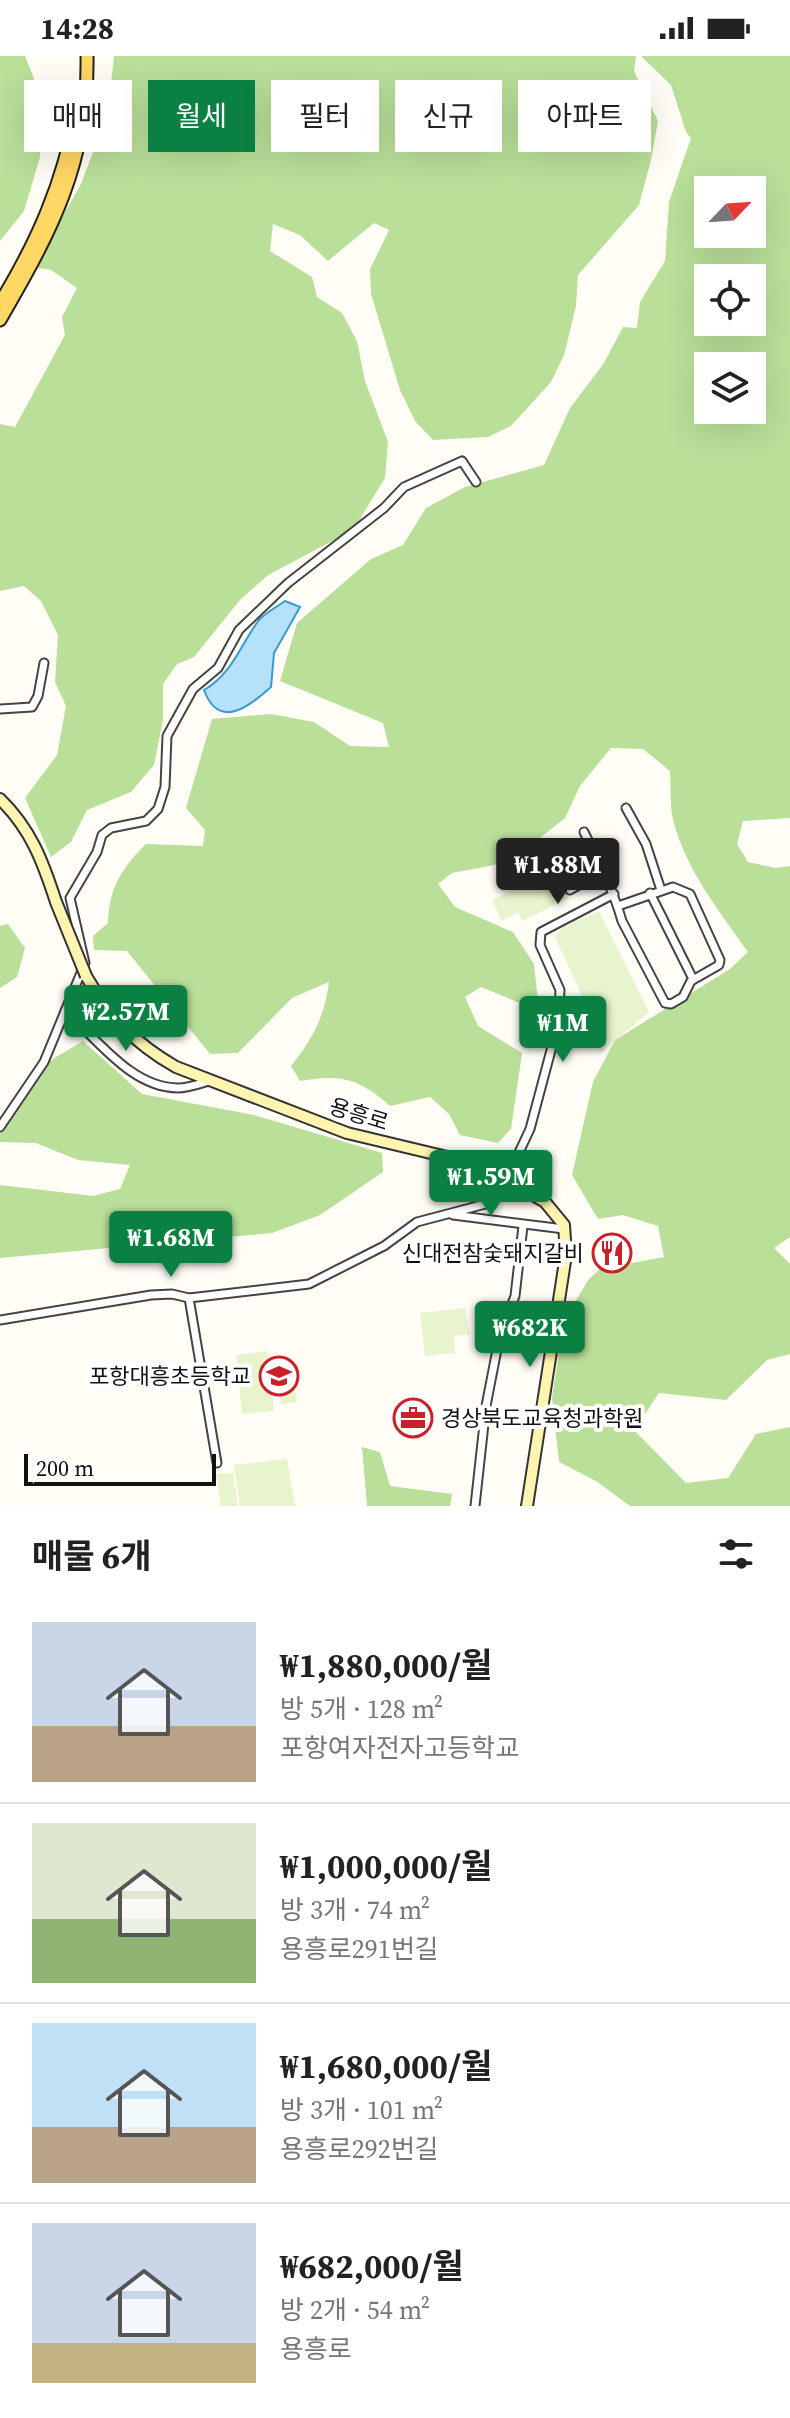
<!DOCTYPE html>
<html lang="ko">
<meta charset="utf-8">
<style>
body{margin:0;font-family:"Source Serif 4","Noto Sans KR",serif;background:#f6f6f6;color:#222;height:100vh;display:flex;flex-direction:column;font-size:30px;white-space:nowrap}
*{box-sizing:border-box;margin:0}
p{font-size:26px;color:#767676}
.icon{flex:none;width:44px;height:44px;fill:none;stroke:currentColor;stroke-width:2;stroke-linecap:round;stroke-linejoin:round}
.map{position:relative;height:1450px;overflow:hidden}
.details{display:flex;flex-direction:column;background:#fff;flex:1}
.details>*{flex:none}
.banner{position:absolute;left:24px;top:24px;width:742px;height:72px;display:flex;gap:16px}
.needle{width:52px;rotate:65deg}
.controls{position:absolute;left:694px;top:120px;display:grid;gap:16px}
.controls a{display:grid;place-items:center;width:72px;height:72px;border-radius:0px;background:#fff;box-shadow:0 8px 32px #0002;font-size:40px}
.scale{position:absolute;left:24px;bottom:20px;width:192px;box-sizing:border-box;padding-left:8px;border:4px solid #111;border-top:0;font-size:22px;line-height:28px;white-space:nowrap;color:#111;-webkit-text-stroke:6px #fff;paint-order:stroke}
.price{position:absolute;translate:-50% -68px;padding:0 18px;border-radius:8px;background:#0b8043;color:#fff;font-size:26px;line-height:52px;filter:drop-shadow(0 2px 4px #0008)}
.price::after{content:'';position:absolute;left:50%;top:48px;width:24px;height:18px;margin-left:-12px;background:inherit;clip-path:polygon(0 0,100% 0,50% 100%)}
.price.selected{background:#222;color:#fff}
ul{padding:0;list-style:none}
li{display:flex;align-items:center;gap:24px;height:200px;padding:0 32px}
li+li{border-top:2px solid #e0e0e0}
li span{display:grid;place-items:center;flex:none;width:224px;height:160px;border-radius:0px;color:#555}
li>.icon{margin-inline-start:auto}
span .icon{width:96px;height:96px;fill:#fffc;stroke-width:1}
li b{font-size:34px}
h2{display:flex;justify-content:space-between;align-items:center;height:96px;padding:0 32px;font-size:34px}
.pill{padding:0 28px;border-radius:0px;background:#fff;box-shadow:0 8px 32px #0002;font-size:28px;line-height:72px}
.pill.selected{background:#0b8043;color:#fff}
.status{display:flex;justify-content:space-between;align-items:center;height:56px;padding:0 40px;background:#fff;direction:ltr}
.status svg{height:22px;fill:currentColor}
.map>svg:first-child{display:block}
.forest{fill:#b9df99;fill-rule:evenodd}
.pitch{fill:#e7f4cd}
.water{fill:#b6e1fa;stroke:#3899d5;stroke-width:2}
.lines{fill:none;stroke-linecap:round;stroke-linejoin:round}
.street-casing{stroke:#444;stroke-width:11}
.secondary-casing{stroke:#333;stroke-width:14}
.primary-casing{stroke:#222;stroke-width:15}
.street{stroke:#fff;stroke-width:7}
.secondary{stroke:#fff5b0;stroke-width:10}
.primary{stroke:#ffd765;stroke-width:11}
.secondary-bridge-casing{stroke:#333;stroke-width:14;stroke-linecap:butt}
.secondary-bridge{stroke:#fff5b0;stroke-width:10}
.labels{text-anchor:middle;stroke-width:8;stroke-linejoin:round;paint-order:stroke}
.street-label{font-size:22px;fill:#111;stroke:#fff}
.poi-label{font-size:22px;fill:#111;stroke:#fff;text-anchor:end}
</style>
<div class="status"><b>14:28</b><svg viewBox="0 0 49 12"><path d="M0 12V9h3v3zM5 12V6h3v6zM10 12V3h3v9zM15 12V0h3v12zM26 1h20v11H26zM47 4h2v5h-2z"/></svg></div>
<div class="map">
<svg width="790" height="1450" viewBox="0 0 790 1450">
<rect width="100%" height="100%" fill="#fffdf5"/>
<g class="forest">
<polygon points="0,0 25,0 40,38 40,101 24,155 0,185"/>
<polygon points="114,0 636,0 634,15 658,65 651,104 639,149 578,219 576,250 564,299 551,326 511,370 488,381 433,384 415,365 400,334 371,238 370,213 389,174 374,167 328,205 300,179 273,168 270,195 312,221 317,241 342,257 357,285 365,325 388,386 385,422 353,474 268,519 240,544 194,601 177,608 163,628 163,664 154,709 131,736 87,754 71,786 51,801 25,742 57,699 66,650 55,626 58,579 41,545 24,530 0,535 0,368 15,371 65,279 62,261 77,232 51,214 34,211 81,128 102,72 106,74"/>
<path d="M641,0H790V762L743,765L737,788L748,806L775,812L790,810V1181L774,1192L790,1208V1298L767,1304L726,1344L659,1337L634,1374L686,1427L728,1422L756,1378L790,1371V1450H630L596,1425L559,1406L552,1342L564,1264L589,1223L600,1213L664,1201L658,1170L623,1159L598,1163L572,1119L593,1026L615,984L730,913L748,896C719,855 683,810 672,759C670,745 671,729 670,715L643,693L611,692L580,730L565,762L526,793L494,809L452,817L438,828L455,851L513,876L534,908L539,955L481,931L465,941L478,970L522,997L511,1073L498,1087L460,1079L449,1058L430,1041L390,1050C359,1022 340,1018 300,1025L291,1010C312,984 325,960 329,926L292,942L238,997L210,998L127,895L94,894L93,880L108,867C109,832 121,813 146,788L203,790L205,774L186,752L212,663L271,658L314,666L350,690L389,691L383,667L280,625L297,567L371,503L403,489L426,452L465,431L544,409L570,352L604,307L623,271L637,272L640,246L665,205L669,146L691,82L686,76L671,29ZM708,134H752V178H708ZM708,222H752V266H708ZM708,310H752V354H708Z"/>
<polygon points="8,868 25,892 17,921 0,932 0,870"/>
<polygon points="83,985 142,1038 254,1059 382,1097 383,1116 320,1159 272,1177 0,1202 0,1129 93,1140 120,1133 130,1109 78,1104 36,1087 0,1086 0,1078 46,1007"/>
<polygon points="362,1391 380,1396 390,1430 452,1438 450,1450 367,1450"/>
</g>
<g class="pitch">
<polygon points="554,815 569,842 522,865 518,856 502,865 492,844"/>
<polygon points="599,855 649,956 600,997 593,984 599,976 555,881 562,872"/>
<polygon points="465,1252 470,1278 454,1280 455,1297 425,1300 420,1257"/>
<polygon points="267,1295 274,1355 242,1358 236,1299"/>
<polygon points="293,1319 297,1346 281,1348 277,1320"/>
<polygon points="287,1403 295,1450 240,1450 234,1409"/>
<polygon points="233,1417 238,1450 221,1450 216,1418"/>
</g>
<path class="water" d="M285,545L300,551L274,597L271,631C250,650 219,675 204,634C233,617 240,589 259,564C265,557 277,551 285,545Z"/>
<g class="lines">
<defs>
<g id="street">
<polyline points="0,653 32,651 38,640 44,607"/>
<polyline points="626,752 646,788 661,834"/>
<path d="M584,776C598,805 613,833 622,865L665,947L671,948L683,941L691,925L719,909L720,904L690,838L673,831L618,850"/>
<polyline points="570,834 603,816"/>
<polyline points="650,837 693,923"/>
<path d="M65,955C97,982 131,1032 178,1032C188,1032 199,1028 209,1025"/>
<polyline points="0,1071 44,1006 85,907 70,842 97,796 102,779 111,772 146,765 158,753 165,731 167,680 193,633 218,612 239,574 288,527 384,452 404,431 462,405 476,426"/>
<polyline points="453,1159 564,1173"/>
<polyline points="189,1242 217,1407"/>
<polyline points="0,1264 151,1239 172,1238 189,1242 309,1228 384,1190 417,1166 489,1147 506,1124 530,1073 558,968 560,934 540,889 541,876 614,838"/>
<polyline points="475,1450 486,1350 500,1278 515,1240 523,1170"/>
</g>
<g id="secondary">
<path d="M0,743C31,773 43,806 56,846"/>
<path d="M86,920C111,962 134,987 176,1011L347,1077L464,1105L506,1124L545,1146L564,1169L566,1199L527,1450"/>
</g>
<g id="primary">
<path d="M0,247C37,186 63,127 76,56"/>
<path d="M0,264C51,176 89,106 87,0"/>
</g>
</defs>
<use href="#street" class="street-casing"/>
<use href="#secondary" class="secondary-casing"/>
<use href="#primary" class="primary-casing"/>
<use href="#street" class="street"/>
<use href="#secondary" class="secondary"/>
<use href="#primary" class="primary"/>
<defs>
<polyline id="secondary-bridge" points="56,846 86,920"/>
</defs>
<use href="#secondary-bridge" class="secondary-bridge-casing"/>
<use href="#secondary-bridge" class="secondary-bridge"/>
</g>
<defs>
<symbol id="restaurant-ring" viewBox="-11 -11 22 22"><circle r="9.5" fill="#fff" stroke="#cb1f29" stroke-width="1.5"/><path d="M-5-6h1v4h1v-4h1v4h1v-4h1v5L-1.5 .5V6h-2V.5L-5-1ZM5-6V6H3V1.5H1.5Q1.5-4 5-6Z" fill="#cb1f29"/></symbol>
<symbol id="school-ring" viewBox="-11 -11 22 22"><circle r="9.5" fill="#fff" stroke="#cb1f29" stroke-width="1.5"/><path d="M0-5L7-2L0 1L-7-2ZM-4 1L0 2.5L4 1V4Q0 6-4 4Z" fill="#cb1f29"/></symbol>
<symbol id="office-ring" viewBox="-11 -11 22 22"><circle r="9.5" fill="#fff" stroke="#cb1f29" stroke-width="1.5"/><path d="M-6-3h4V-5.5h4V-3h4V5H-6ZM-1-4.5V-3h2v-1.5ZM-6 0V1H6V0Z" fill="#cb1f29"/></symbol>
</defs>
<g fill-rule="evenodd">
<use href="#restaurant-ring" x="590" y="1175" width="44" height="44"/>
<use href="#school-ring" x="257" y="1298" width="44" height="44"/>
<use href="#office-ring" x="391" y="1340" width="44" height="44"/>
</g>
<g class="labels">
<g class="street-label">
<text transform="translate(359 1058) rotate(17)" y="8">용흥로</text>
</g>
<g class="poi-label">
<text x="584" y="1205">신대전참숯돼지갈비</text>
<text x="251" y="1328">포항대흥초등학교</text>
<text x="441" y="1370" text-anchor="start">경상북도교육청과학원</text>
</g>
</g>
</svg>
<div class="controls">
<a><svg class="needle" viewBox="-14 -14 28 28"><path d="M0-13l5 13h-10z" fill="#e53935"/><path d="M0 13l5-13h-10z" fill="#767676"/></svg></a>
<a><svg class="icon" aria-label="locate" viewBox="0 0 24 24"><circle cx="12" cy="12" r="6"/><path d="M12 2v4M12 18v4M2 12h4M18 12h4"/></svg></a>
<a><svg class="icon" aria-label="layers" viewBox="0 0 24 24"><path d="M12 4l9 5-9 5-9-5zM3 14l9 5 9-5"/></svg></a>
</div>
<div class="scale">200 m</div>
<b class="price selected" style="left:558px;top:850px">₩1.88M</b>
<b class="price" style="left:126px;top:997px">₩2.57M</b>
<b class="price" style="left:563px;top:1008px">₩1M</b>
<b class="price" style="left:491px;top:1162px">₩1.59M</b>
<b class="price" style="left:171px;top:1223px">₩1.68M</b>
<b class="price" style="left:530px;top:1313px">₩682K</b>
<div class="banner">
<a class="pill">매매</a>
<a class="pill selected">월세</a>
<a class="pill">필터</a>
<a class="pill">신규</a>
<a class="pill">아파트</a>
</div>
</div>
<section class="details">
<h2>매물 6개<svg class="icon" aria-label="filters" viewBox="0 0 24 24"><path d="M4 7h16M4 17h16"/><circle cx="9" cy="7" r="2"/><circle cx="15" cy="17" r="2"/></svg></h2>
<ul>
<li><span style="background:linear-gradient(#c9d6e8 65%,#b9a48a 0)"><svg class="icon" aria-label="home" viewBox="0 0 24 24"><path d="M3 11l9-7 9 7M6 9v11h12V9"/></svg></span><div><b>₩1,880,000/월</b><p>방 5개 · 128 m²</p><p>포항여자전자고등학교</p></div></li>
<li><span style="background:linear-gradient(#dfe7d0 60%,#8fb573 0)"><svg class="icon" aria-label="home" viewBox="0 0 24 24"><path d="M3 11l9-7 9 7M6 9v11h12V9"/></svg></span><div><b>₩1,000,000/월</b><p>방 3개 · 74 m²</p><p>용흥로291번길</p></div></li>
<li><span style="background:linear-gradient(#bfe0f5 65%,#b9a48a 0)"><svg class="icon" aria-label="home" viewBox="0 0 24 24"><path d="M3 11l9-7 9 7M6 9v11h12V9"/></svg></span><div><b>₩1,680,000/월</b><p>방 3개 · 101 m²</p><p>용흥로292번길</p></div></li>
<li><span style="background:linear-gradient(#c9d6e8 75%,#c2b280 0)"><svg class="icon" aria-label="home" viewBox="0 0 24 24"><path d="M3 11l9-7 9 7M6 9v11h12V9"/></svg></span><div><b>₩682,000/월</b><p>방 2개 · 54 m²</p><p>용흥로</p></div></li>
</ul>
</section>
